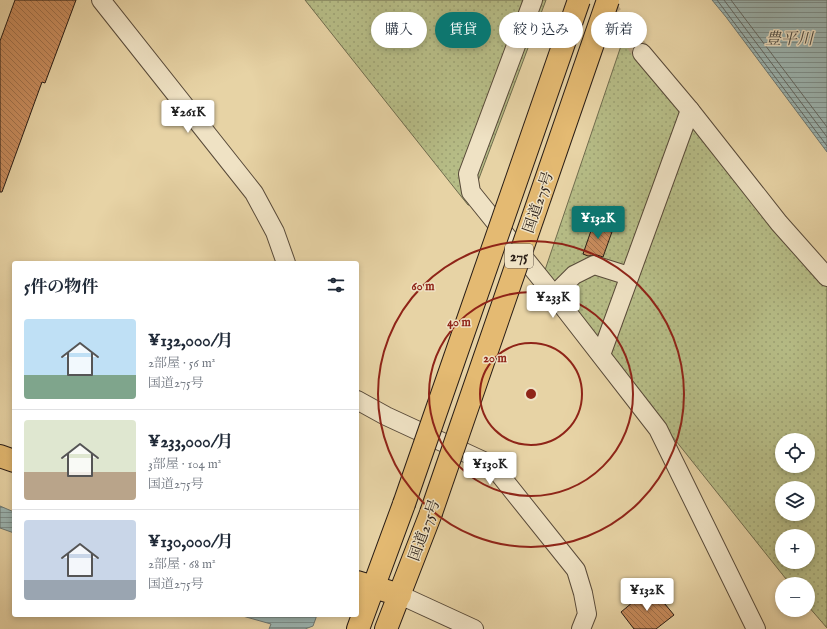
<!DOCTYPE html>
<html lang="ja">
<meta charset="utf-8">
<style>
body{margin:0;font-family:"IM FELL English","Noto Serif JP",serif;background:#f2f2f3;color:#1f2937;height:100vh;display:flex;flex-direction:column;font-size:15px;white-space:nowrap}
*{box-sizing:border-box;margin:0}
p{font-size:13px;color:#747a83}
.icon{flex:none;width:22px;height:22px;fill:none;stroke:currentColor;stroke-width:2;stroke-linecap:round;stroke-linejoin:round}
.map{position:relative;flex:1;overflow:hidden}
.drawer{position:absolute;left:12px;top:261px;width:347px;height:356px;display:flex;flex-direction:column;background:#fff;border-radius:4px;box-shadow:0 2px 6px #0003}
.drawer>*{flex:none}
.banner{position:absolute;left:371px;top:12px;width:380px;height:36px;display:flex;gap:8px}
.tools{position:absolute;left:775px;top:433px;display:grid;gap:8px}
.tools a{display:grid;place-items:center;width:40px;height:40px;border-radius:50%;background:#fff;box-shadow:0 2px 6px #0003;font-size:20px}
.price{position:absolute;translate:-50% -34px;padding:0 9px;border-radius:4px;background:#fff;color:#222;font-size:13px;line-height:26px;filter:drop-shadow(0 1px 2px #0008)}
.price::after{content:'';position:absolute;left:50%;top:24px;width:12px;height:9px;margin-left:-6px;background:inherit;clip-path:polygon(0 0,100% 0,50% 100%)}
.price.current{background:#0f766e;color:#fff}
ul{padding:0;list-style:none}
li{display:flex;align-items:center;gap:12px;height:100px;padding:0 12px}
li+li{border-top:1px solid #e0e1e3}
li span{display:grid;place-items:center;flex:none;width:112px;height:80px;border-radius:4px;color:#555}
li>.icon{margin-inline-start:auto}
span .icon{width:48px;height:48px;fill:#fffc;stroke-width:1}
li b{font-size:17px}
h2{display:flex;justify-content:space-between;align-items:center;height:48px;padding:0 12px;font-size:17px}
.chip{padding:0 14px;border-radius:18px;background:#fff;box-shadow:0 2px 6px #0003;font-size:14px;line-height:36px}
.chip.current{background:#0f766e;color:#fff}
.map>svg:first-child{display:block}
.grass{fill:url(#grass-dots);stroke:#6f6c4e;fill-rule:evenodd}
.water{fill:url(#water-rules);stroke:#6d7873}
.lines{fill:none;stroke-linecap:round;stroke-linejoin:round}
.shore{stroke:#626864;stroke-width:1}
.building{fill:url(#building-back-hatch);stroke:#281c15}
.minor-tunnel{stroke:#c1ae88;stroke-width:18;stroke-dasharray:18 9;stroke-linecap:butt}
.minor-casing{stroke:#584a39;stroke-width:20}
.major-casing{stroke:#281c15;stroke-width:24}
.highway-casing{stroke:#281c15;stroke-width:24}
.minor{stroke:#efe2c4;stroke-width:18}
.major{stroke:#e4ba72;stroke-width:22}
.highway{stroke:#e4ba72;stroke-width:22}
.highway-bridge-casing{stroke:#281c15;stroke-width:24;stroke-linecap:butt}
.highway-bridge{stroke:#e4ba72;stroke-width:22}
.ring{fill:none;stroke:#8f2418;stroke-width:2}
.labels{text-anchor:middle;stroke-width:3;stroke-linejoin:round;paint-order:stroke}
.shield{fill:#efe2c4;stroke:#64574a;stroke-width:1}
.shield-label{font-size:14px;font-weight:bold;fill:#281c15}
.street-label{font-size:15px;fill:#281c15;stroke:#efe2c4}
.water-label{font-size:16px;font-style:italic;fill:#4a4a44;stroke:#efe2c4}
.centre{fill:#8f2418;stroke:#efe2c4;stroke-width:2}
.ring-label{font-size:12px;text-anchor:middle;font-weight:bold;fill:#8f2418;stroke:#efe2c4;stroke-width:3;stroke-linejoin:round;paint-order:stroke}
</style>
<div class="map">
<svg width="827" height="629" viewBox="0 0 827 629">
<defs>
<pattern id="grass-dots" width="8" height="8" patternUnits="userSpaceOnUse"><rect width="8" height="8" fill="#b6bc86"/><path d="M2 2h.1M6 6h.1" fill="none" stroke="#9ca173" stroke-width="1.8" stroke-linecap="round"/></pattern>
<pattern id="water-rules" width="6" height="5" patternUnits="userSpaceOnUse"><rect width="6" height="5" fill="#9bb5b2"/><path d="M0 2.5h6" fill="none" stroke="#7e9290"/></pattern>
<pattern id="building-back-hatch" width="6" height="6" patternUnits="userSpaceOnUse"><rect width="6" height="6" fill="#c88c5d"/><path d="M-1 5l2 2M0 0l6 6M5-1l2 2" fill="none" stroke="#a2724c"/></pattern>
</defs>
<rect width="100%" height="100%" fill="#e7d3a5"/>
<filter id="stains"><feTurbulence type="fractalNoise" baseFrequency=".005" numOctaves="4"/><feColorMatrix values="0 0 0 0 .2 0 0 0 0 .09 0 0 0 0 .02 0 0 0 .5 -.17"/></filter>
<radialGradient id="worn" r=".72"><stop offset=".6" stop-color="#630" stop-opacity="0"/><stop offset="1" stop-color="#630" stop-opacity=".3"/></radialGradient>
<g class="grass">
<polygon points="305,0 546,0 469,205 468,205"/>
<path d="M624,37L775,225L827,283V628L808,606V584H790L570,308L569,296L544,273ZM782,440H808V466H782ZM782,488H808V514H782ZM782,536H808V562H782Z"/>
</g>
<g class="water">
<polygon points="712,0 827,0 827,152 726,17"/>
<polygon points="0,506 14,512 14,533 0,528"/>
<polygon points="239,615 317,615 313,626 305,629 269,629 271,624"/>
</g>
<g class="lines">
<g class="shore">
<polyline points="717,0 827,146"/>
<polyline points="724,0 827,137"/>
<polyline points="731,0 827,127"/>
</g>
</g>
<g class="building">
<polygon points="15,0 76,0 45,83 42,82 2,192 0,192 0,41"/>
<polygon points="594,222 613,229 603,257 597,255 588,256 583,254"/>
<polygon points="651,587 674,615 656,629 634,629 621,612"/>
</g>
<g class="lines">
<polyline class="minor-tunnel" points="603,0 642,53"/>
<defs>
<g id="minor">
<polyline points="101,0 254,193 275,232 286,263"/>
<polyline points="533,0 468,174 471,192 554,295 658,429 756,629"/>
<polyline points="642,53 690,110 779,223 827,277"/>
<polyline points="554,295 574,275 594,265 629,276"/>
<polyline points="601,355 690,110"/>
<polyline points="357,400 386,416 492,465 576,570 583,593 587,614 581,629"/>
<polyline points="400,595 474,629"/>
</g>
<g id="major">
<polyline points="0,456 14,461"/>
<polyline points="357,582 400,595"/>
</g>
<g id="highway">
<polyline points="358,629 404,504"/>
<polyline points="386,629 431,513"/>
</g>
</defs>
<use href="#minor" class="minor-casing"/>
<use href="#major" class="major-casing"/>
<use href="#highway" class="highway-casing"/>
<use href="#minor" class="minor"/>
<use href="#major" class="major"/>
<use href="#highway" class="highway"/>
<defs>
<g id="highway-bridge">
<polyline points="404,504 579,0"/>
<polyline points="431,513 608,0"/>
</g>
</defs>
<use href="#highway-bridge" class="highway-bridge-casing"/>
<use href="#highway-bridge" class="highway-bridge"/>
</g>
<g class="ring">
<circle cx="531" cy="394" r="51"/>
<circle cx="531" cy="394" r="102"/>
<circle cx="531" cy="394" r="153"/>
</g>
<g class="labels">
<rect class="shield" x="505" y="244" width="28" height="24" rx="3"/>
<g class="shield-label">
<text x="519" y="261">275</text>
</g>
<g class="street-label">
<text transform="translate(538 202) rotate(-71)" y="5">国道275号</text>
<text transform="translate(424 530) rotate(-70)" y="5">国道275号</text>
</g>
<g class="water-label">
<text x="789" y="44">豊平川</text>
</g>
</g>
<circle cx="531" cy="394" r="6" class="centre"/>
<g class="ring-label">
<text x="423" y="290">60 m</text>
<text x="459" y="326">40 m</text>
<text x="495" y="362">20 m</text>
</g>
<rect width="100%" height="100%" filter="url(#stains)"/>
<rect width="100%" height="100%" fill="url(#worn)"/>
</svg>
<div class="tools">
<a><svg class="icon" aria-label="locate" viewBox="0 0 24 24"><circle cx="12" cy="12" r="6"/><path d="M12 2v4M12 18v4M2 12h4M18 12h4"/></svg></a>
<a><svg class="icon" aria-label="layers" viewBox="0 0 24 24"><path d="M12 4l9 5-9 5-9-5zM3 14l9 5 9-5"/></svg></a>
<a>+</a>
<a>−</a>
</div>
<b class="price" style="left:188px;top:134px">¥261K</b>
<b class="price current" style="left:598px;top:240px">¥132K</b>
<b class="price" style="left:553px;top:319px">¥233K</b>
<b class="price" style="left:490px;top:486px">¥130K</b>
<b class="price" style="left:647px;top:612px">¥132K</b>
<div class="banner">
<a class="chip">購入</a>
<a class="chip current">賃貸</a>
<a class="chip">絞り込み</a>
<a class="chip">新着</a>
</div>
<section class="drawer">
<h2>5件の物件<svg class="icon" aria-label="filters" viewBox="0 0 24 24"><path d="M4 7h16M4 17h16"/><circle cx="9" cy="7" r="2"/><circle cx="15" cy="17" r="2"/></svg></h2>
<ul>
<li><span style="background:linear-gradient(#bfe0f5 70%,#7fa58c 0)"><svg class="icon" aria-label="home" viewBox="0 0 24 24"><path d="M3 11l9-7 9 7M6 9v11h12V9"/></svg></span><div><b>¥132,000/月</b><p>2部屋 · 56 m²</p><p>国道275号</p></div></li>
<li><span style="background:linear-gradient(#dfe7d0 65%,#b9a48a 0)"><svg class="icon" aria-label="home" viewBox="0 0 24 24"><path d="M3 11l9-7 9 7M6 9v11h12V9"/></svg></span><div><b>¥233,000/月</b><p>3部屋 · 104 m²</p><p>国道275号</p></div></li>
<li><span style="background:linear-gradient(#c9d6e8 75%,#9aa5b1 0)"><svg class="icon" aria-label="home" viewBox="0 0 24 24"><path d="M3 11l9-7 9 7M6 9v11h12V9"/></svg></span><div><b>¥130,000/月</b><p>2部屋 · 68 m²</p><p>国道275号</p></div></li>
</ul>
</section>
</div>
